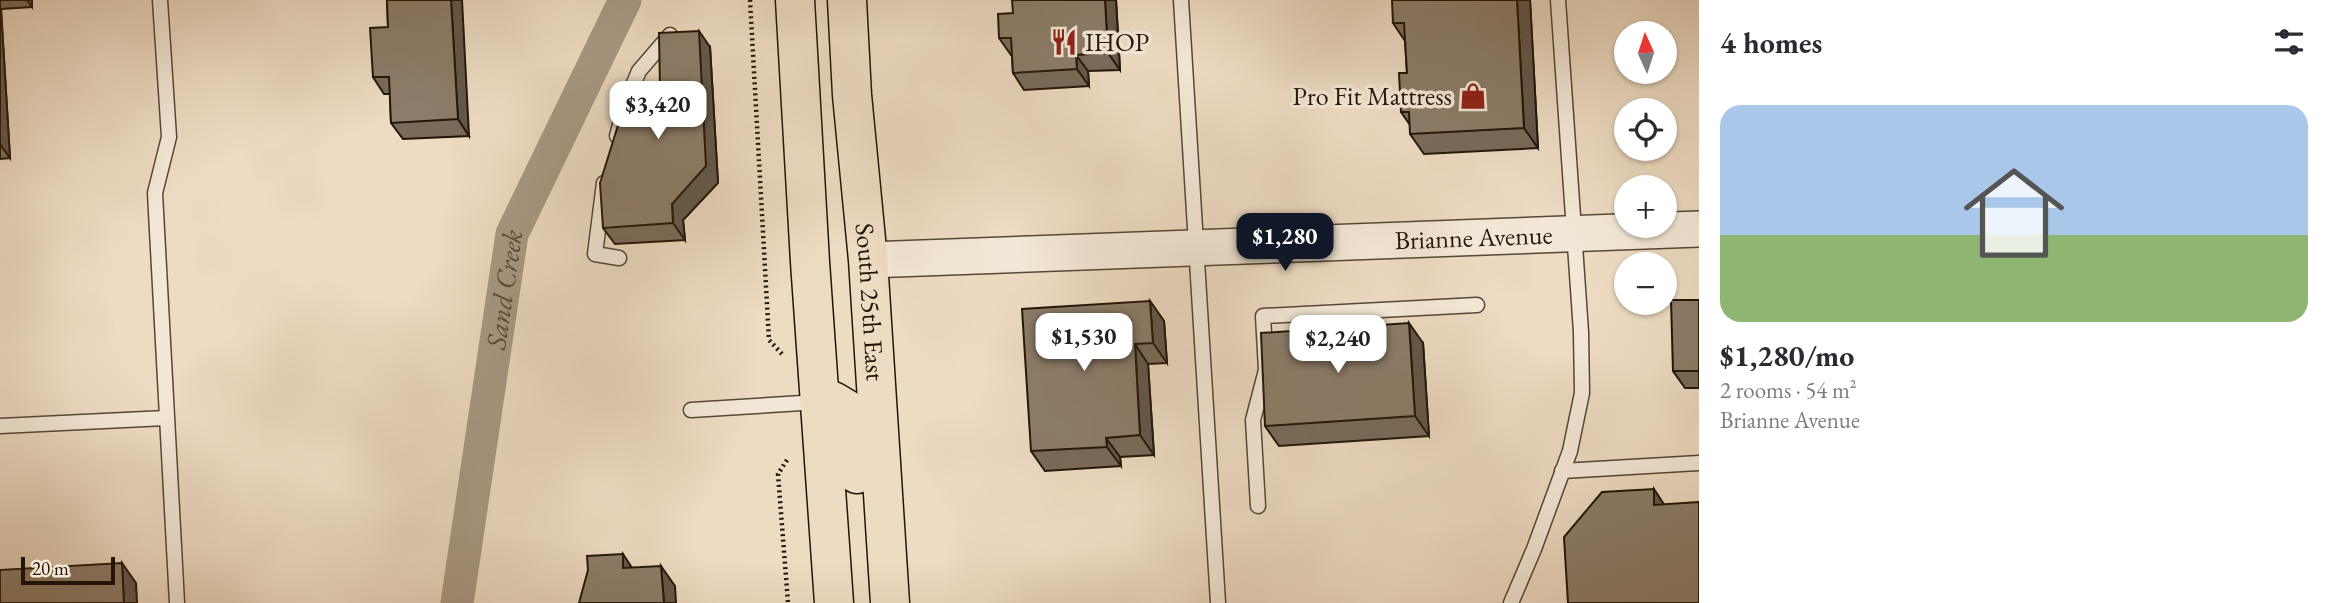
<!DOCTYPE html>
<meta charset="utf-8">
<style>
body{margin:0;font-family:"EB Garamond",serif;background:#f2f2f3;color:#2b2b33;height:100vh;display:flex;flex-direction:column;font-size:26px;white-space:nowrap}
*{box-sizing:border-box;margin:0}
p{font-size:23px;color:#7c7c81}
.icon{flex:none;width:38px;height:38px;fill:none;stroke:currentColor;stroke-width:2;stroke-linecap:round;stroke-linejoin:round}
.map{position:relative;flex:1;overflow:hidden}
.panel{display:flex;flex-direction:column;background:#fff;width:630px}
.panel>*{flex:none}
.needle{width:46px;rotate:357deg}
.fabs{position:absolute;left:1614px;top:21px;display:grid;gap:14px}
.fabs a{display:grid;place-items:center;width:63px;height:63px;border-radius:50%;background:#fff;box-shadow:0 2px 5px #0004;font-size:35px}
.scale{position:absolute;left:21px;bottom:18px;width:94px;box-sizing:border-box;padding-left:7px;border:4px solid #231608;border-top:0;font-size:19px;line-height:24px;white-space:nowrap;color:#231608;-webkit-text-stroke:5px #f3e8d7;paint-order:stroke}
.price{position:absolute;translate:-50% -60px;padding:0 16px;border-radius:14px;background:#fff;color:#222;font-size:23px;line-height:46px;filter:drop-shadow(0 2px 4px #0008)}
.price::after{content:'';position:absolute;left:50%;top:42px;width:21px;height:16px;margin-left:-10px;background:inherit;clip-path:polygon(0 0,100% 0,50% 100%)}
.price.on{background:#111827;color:#fff}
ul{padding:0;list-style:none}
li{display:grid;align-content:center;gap:14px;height:371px;padding:0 21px}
li span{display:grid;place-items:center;height:217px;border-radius:21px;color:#555}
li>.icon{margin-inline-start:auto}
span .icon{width:126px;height:126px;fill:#fffc;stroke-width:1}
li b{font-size:30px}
h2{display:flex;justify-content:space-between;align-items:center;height:84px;padding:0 21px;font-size:30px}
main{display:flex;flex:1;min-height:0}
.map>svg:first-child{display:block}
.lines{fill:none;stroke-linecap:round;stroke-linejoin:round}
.canal{stroke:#a89883;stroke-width:33}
.service-casing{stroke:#564736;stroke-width:17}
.tertiary-casing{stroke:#564736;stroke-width:38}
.primary-casing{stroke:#231608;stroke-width:41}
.path{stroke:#231608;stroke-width:4.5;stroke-dasharray:2 3.5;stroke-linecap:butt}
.service{stroke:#f3e8d7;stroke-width:14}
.tertiary{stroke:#f3e8d7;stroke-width:35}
.primary{stroke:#eddbc2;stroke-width:38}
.wall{fill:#786b5a;stroke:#231608;stroke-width:2}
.shaded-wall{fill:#62574a;stroke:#231608;stroke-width:2}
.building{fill:#8c7c69;stroke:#231608;stroke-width:2}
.labels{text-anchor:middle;stroke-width:7;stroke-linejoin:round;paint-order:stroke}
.poi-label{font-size:26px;fill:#231608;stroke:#f3e8d7;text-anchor:start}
.street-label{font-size:26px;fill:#231608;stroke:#f3e8d7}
.water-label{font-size:28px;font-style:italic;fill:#584a39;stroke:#f3e8d7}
</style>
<main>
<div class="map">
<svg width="1699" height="603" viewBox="0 0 1699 603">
<rect width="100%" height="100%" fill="#eddbc2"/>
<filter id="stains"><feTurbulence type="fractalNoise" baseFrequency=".00286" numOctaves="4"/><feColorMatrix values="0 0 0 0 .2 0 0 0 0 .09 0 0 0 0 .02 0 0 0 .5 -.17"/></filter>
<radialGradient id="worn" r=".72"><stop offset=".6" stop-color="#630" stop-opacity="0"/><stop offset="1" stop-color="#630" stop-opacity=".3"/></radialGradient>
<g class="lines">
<path class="canal" id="s1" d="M457,603L512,234L625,0"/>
<defs>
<g id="service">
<polyline points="160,0 169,137 155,193 177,603"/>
<polyline points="1181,0 1218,603"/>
<polyline points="617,136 626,102 639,71 670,35"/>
<polyline points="604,183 595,254 619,258"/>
<polyline points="691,410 818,402"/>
<polyline points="0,426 166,418"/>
<polyline points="1562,471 1699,463"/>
<polyline points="1258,506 1253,420 1266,370 1263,316 1477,305"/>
<polyline points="1511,603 1534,549 1570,451 1582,393 1581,332 1558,0"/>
</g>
<g id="tertiary">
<path id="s2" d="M868,260L1699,229"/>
</g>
<g id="primary">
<polyline points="795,0 810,262 834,603"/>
<path id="s3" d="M847,0L852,95L868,260L890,603"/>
<polyline points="819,402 833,401 848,410 855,443 857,474"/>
</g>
</defs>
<use href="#service" class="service-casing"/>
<use href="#tertiary" class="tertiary-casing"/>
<use href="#primary" class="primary-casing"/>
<g class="path">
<polyline points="750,0 769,340 782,354"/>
<polyline points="787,460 778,474 788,603"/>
</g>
<use href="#service" class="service"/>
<use href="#tertiary" class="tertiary"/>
<use href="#primary" class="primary"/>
</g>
<g class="wall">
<polygon points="0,0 32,0 32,7 1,9 10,158 0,159"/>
<polygon points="387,0 469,136 403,139 391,123 390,94 384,94 373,77 388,27"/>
<polygon points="1116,0 1120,70 1088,71 1089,86 1024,90 1013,73 1012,55 1011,55 999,38 1013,13"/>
<polygon points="1530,0 1538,148 1424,154 1410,134 1410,125 1401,112 1407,73 1405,41 1393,23"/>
<polygon points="710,47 718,183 683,220 685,240 615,244 603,228 628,118"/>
<polygon points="1699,300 1699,388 1685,388 1673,371"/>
<polygon points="1150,301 1164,321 1167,363 1148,364 1154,455 1120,457 1121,466 1045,471 1031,451"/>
<polygon points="1423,343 1429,436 1279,446 1265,426"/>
</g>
<g class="shaded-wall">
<polygon points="27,0 32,0 32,7"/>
<polygon points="451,0 462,0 469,136 458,119"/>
<polygon points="1105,0 1116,0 1120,70 1108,53"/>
<polygon points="1517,0 1530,0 1538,148 1524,128"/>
<polygon points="0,8 1,9 10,158 0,144"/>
<polygon points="699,31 710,47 718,183 683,220 685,240 673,223 672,204"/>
<polygon points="1076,55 1088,71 1089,86 1077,69"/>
<polygon points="1150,301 1164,321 1167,363 1153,343"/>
<polygon points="1409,323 1423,343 1429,436 1415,416"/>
<polygon points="1135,344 1148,364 1154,455 1140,435"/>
<polygon points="1106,438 1120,457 1121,466 1107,447"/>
<polygon points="1654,489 1667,509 1654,505"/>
<polygon points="623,554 636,574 623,568"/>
<polygon points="122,563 136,583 137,603 124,603"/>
<polygon points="661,566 675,586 676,603 664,603"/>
</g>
<g class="building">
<polygon points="387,0 451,0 458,119 391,123 389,77 373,77 370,28 388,27"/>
<polygon points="1012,0 1105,0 1108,53 1076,55 1077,69 1013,73 1011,38 999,38 998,14 1013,13"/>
<polygon points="1392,0 1517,0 1524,128 1410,134 1409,112 1401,112 1399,73 1407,73 1404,23 1393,23"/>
<polygon points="699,31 706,166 672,204 673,223 603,228 600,183 620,119 628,118 647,90 660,89 659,33"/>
<polygon points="1671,300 1699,300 1699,371 1673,371"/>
<polygon points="1150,301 1153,343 1135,344 1140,435 1106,438 1107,447 1031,451 1022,309"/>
<polygon points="1409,323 1415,416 1265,426 1261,333"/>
<polygon points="1654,489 1654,505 1699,502 1699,603 1568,603 1564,537 1602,492"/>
<polygon points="623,554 623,568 661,566 664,603 579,603 588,570 587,556"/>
<polygon points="122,563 124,603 0,603 0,570"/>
</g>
<defs>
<symbol id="restaurant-bare" viewBox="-9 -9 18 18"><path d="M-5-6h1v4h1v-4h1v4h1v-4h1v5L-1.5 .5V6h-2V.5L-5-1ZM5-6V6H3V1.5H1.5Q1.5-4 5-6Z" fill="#8f2418" stroke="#f3e8d7" stroke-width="2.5" paint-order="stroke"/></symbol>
<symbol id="shop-bare" viewBox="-9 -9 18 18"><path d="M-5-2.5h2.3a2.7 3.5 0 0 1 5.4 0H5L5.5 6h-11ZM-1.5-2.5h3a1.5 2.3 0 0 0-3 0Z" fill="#8f2418" stroke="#f3e8d7" stroke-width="2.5" paint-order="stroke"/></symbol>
</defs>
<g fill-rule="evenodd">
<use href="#restaurant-bare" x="1045" y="23" width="38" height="38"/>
<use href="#shop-bare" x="1454" y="77" width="38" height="38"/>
</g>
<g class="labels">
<g class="poi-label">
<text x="1085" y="51">IHOP</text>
<text x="1452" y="105" text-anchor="end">Pro Fit Mattress</text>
</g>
<g class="street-label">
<text dy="9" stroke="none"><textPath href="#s2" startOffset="606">Brianne Avenue</textPath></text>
<text dy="9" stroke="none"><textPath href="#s3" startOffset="303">South 25th East</textPath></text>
</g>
<g class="water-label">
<text dy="10" stroke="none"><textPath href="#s1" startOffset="317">Sand Creek</textPath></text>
</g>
</g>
<rect width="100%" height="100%" filter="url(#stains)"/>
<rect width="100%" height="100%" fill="url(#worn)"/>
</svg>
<div class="fabs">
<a><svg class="needle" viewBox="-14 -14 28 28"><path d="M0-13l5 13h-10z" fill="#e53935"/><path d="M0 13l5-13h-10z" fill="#7c7c81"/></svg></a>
<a><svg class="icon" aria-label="locate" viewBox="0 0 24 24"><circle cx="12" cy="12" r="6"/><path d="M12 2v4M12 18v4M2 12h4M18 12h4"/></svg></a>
<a>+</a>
<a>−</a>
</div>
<div class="scale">20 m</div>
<b class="price" style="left:658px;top:141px">$3,420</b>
<b class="price on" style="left:1285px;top:273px">$1,280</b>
<b class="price" style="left:1084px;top:373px">$1,530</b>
<b class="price" style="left:1338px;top:375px">$2,240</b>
</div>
<section class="panel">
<h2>4 homes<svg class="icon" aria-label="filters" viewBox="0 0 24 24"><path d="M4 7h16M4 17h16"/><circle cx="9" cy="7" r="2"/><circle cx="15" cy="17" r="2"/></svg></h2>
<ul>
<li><span style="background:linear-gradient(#a9c7e8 60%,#8fb573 0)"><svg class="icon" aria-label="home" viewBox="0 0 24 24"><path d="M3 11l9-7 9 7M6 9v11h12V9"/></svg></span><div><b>$1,280/mo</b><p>2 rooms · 54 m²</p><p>Brianne Avenue</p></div></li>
</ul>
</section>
</main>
